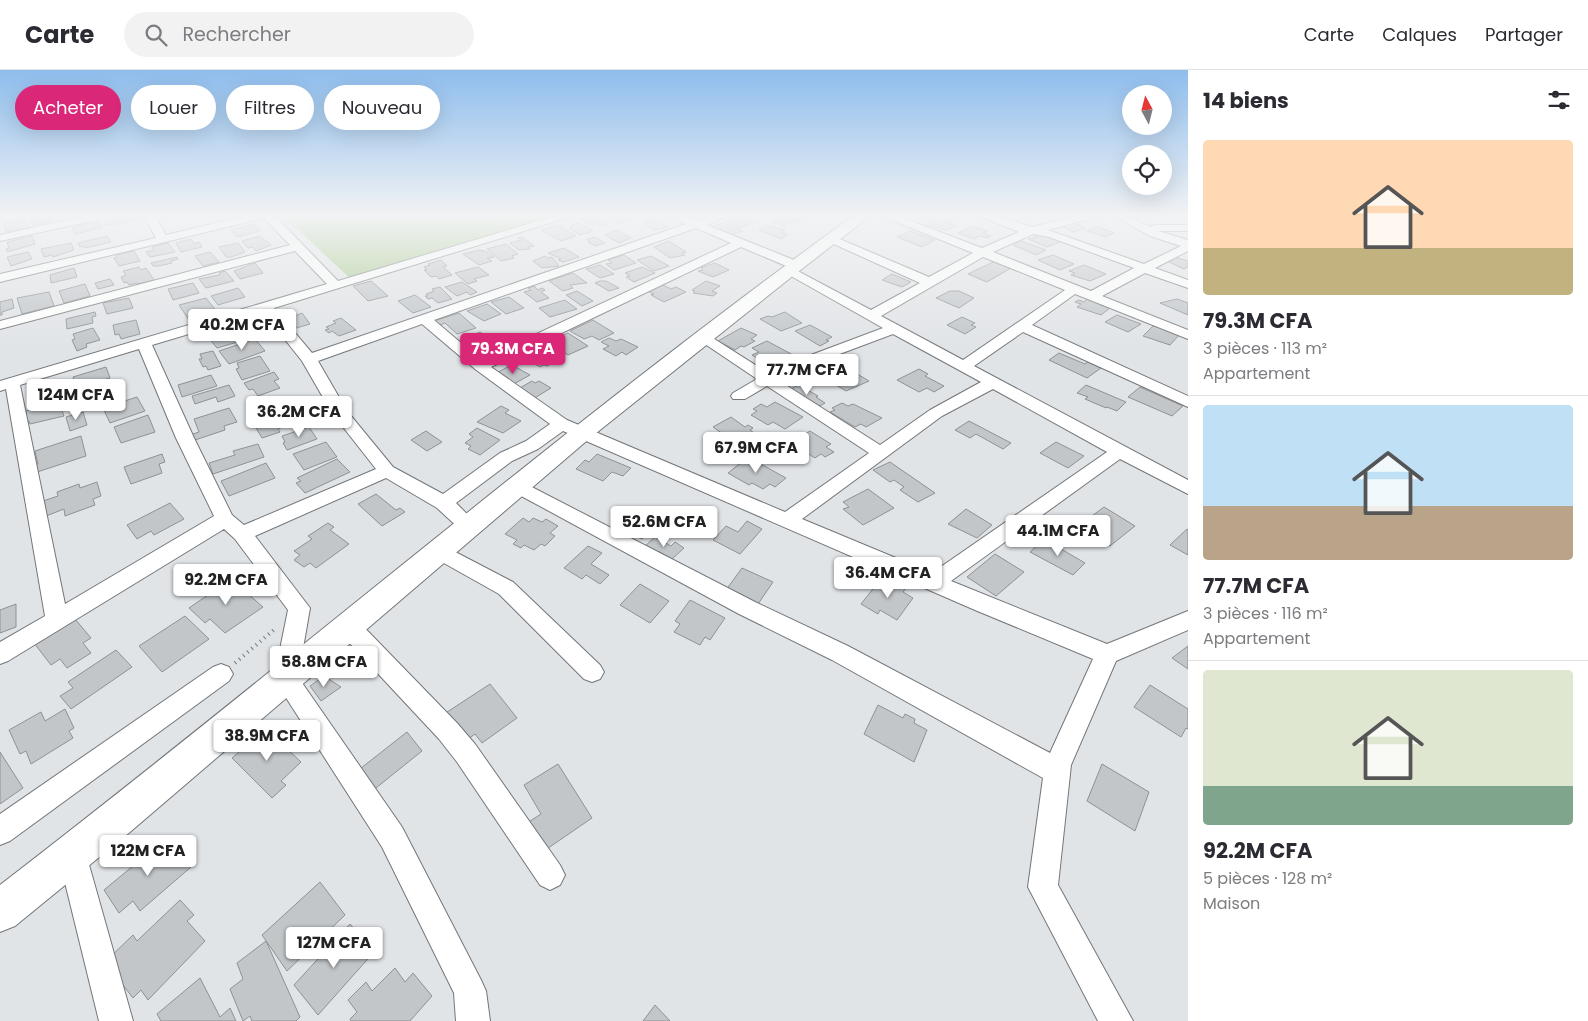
<!DOCTYPE html>
<html lang="fr">
<meta charset="utf-8">
<style>
body{margin:0;font-family:Poppins,sans-serif;background:#f2f2f3;color:#2b2b33;height:100vh;display:flex;flex-direction:column;font-size:19px;white-space:nowrap}
*{box-sizing:border-box;margin:0}
p{font-size:16px;color:#7c7c81}
.icon{flex:none;width:28px;height:28px;fill:none;stroke:currentColor;stroke-width:2;stroke-linecap:round;stroke-linejoin:round}
.map{position:relative;flex:1;overflow:hidden}
.drawer{display:flex;flex-direction:column;background:#fff;width:400px}
.drawer>*{flex:none}
.top-card{position:absolute;left:15px;top:15px;width:475px;height:45px;display:flex;gap:10px}
.needle{width:32px;rotate:353deg}
.fabs{position:absolute;left:1122px;top:15px;display:grid;gap:10px}
.fabs a{display:grid;place-items:center;width:50px;height:50px;border-radius:50%;background:#fff;box-shadow:0 5px 20px #0002;font-size:25px}
.price{position:absolute;translate:-50% -42px;padding:0 11px;border-radius:5px;background:#fff;color:#222;font-size:16px;line-height:32px;filter:drop-shadow(0 1px 2px #0008)}
.price::after{content:'';position:absolute;left:50%;top:30px;width:15px;height:11px;margin-left:-8px;background:inherit;clip-path:polygon(0 0,100% 0,50% 100%)}
.price.current{background:#db2777;color:#fff}
ul{padding:0;list-style:none}
li{display:grid;align-content:center;gap:10px;height:265px;padding:0 15px}
li+li{border-top:1px solid #e1e1e2}
li span{display:grid;place-items:center;height:155px;border-radius:5px;color:#555}
li>.icon{margin-inline-start:auto}
span .icon{width:90px;height:90px;fill:#fffc;stroke-width:1}
li b{font-size:21px}
h2{display:flex;justify-content:space-between;align-items:center;height:60px;padding:0 15px;font-size:21px}
.chip{padding:0 18px;border-radius:22px;background:#fff;box-shadow:0 5px 20px #0002;font-size:18px;line-height:45px}
.chip.current{background:#db2777;color:#fff}
header{display:flex;align-items:center;gap:30px;box-sizing:border-box;height:70px;padding:0 25px;background:#fff;border-bottom:1px solid #e1e1e2}
header strong{font-size:24px}
nav{display:flex;gap:28px;margin-inline-start:auto;font-size:18px}
.search{width:350px;height:45px;background:#f2f2f3;display:flex;align-items:center;gap:12px;box-sizing:border-box;padding:0 18px;border-radius:28px;color:#7c7c81;font-size:19px}
main{display:flex;flex:1;min-height:0}
.map>svg:first-child{display:block}
.green{fill:#a7c98b}
.building{fill:#c2c6c9;stroke:#8e9294}
.lines{fill:none;stroke-linecap:round;stroke-linejoin:round}
.street-casing{stroke:#737679;stroke-width:2}
.secondary-casing{stroke:#737679;stroke-width:2}
.path{stroke:#777a7c;stroke-width:4;stroke-dasharray:1 4.5;stroke-linecap:butt}
.street{fill:#fff;fill-rule:evenodd}
.secondary{fill:#fff;fill-rule:evenodd}
</style>
<header>
<strong>Carte</strong>
<div class="search"><svg class="icon" aria-label="search" viewBox="0 0 24 24"><circle cx="10" cy="10" r="6"/><path d="M15 15l6 6"/></svg>Rechercher</div>
<nav><a>Carte</a><a>Calques</a><a>Partager</a></nav>
</header>
<main>
<div class="map">
<svg width="1188" height="951" viewBox="0 0 1188 951">
<rect width="100%" height="100%" fill="#e1e4e7"/>
<polygon class="green" points="283,146 561,146 352,210"/>
<g class="building">
<polygon points="40,146 50,146 52,151 33,155 30,148"/>
<polygon points="132,146 135,150 117,154 107,155 105,152 120,146"/>
<polygon points="593,146 607,154 601,156 596,153 591,155 582,149"/>
<polygon points="604,146 624,146 630,150 616,153"/>
<polygon points="732,146 741,146 754,152 740,158 726,151 730,150 727,148"/>
<polygon points="783,146 787,146 801,151 797,153 793,151 784,156 772,152"/>
<polygon points="939,146 937,147 953,152 949,153 956,156 945,160 927,155 930,153 914,147"/>
<polygon points="25,148 29,158 6,162 4,154"/>
<polygon points="652,149 668,157 654,160 643,152"/>
<polygon points="98,152 103,157 75,164 72,159 75,158 73,156"/>
<polygon points="579,153 592,160 589,161 591,162 580,165 569,158 573,157 571,155"/>
<polygon points="723,153 743,161 729,165 710,158"/>
<polygon points="1074,153 1086,158 1073,162 1061,156"/>
<polygon points="254,154 260,161 237,167 231,160"/>
<polygon points="559,155 576,166 561,171 541,160"/>
<polygon points="768,155 785,160 781,162 788,165 781,169 759,160"/>
<polygon points="972,156 988,161 983,163 991,166 987,168 980,166 974,169 958,163"/>
<polygon points="1097,157 1114,163 1105,167 1087,161"/>
<polygon points="617,160 631,168 619,173 605,165"/>
<polygon points="910,161 935,170 922,177 897,167"/>
<polygon points="1036,164 1044,167 1046,166 1063,171 1047,177 1028,169 1038,167 1034,166"/>
<polygon points="32,166 35,174 7,182 6,179 9,178 7,172"/>
<polygon points="107,166 111,172 85,178 84,176 80,177 78,173"/>
<polygon points="260,166 271,175 256,181 253,177 248,178 242,171"/>
<polygon points="522,167 534,176 528,177 530,179 519,180 510,173 521,170 518,168"/>
<polygon points="595,167 605,173 595,176 588,172 590,171 587,169"/>
<polygon points="191,169 194,174 199,172 202,177 181,182 176,173"/>
<polygon points="669,171 686,182 682,183 685,185 670,188 654,177"/>
<polygon points="1021,171 1046,180 1036,185 1013,175"/>
<polygon points="71,173 74,180 53,187 52,185 44,187 41,179"/>
<polygon points="168,173 175,182 150,187 146,182 154,180 152,177"/>
<polygon points="238,173 245,182 231,187 226,187 219,177"/>
<polygon points="506,174 518,184 512,186 514,188 501,191 487,179"/>
<polygon points="564,178 579,187 563,192 558,190 561,189 548,183"/>
<polygon points="479,180 485,181 494,187 487,188 492,191 479,195 463,184"/>
<polygon points="134,181 140,191 119,196 114,188 117,187 116,185"/>
<polygon points="28,182 32,189 11,196 7,187"/>
<polygon points="210,182 219,192 203,196 195,186"/>
<polygon points="624,185 636,193 614,200 606,194 612,193 608,190"/>
<polygon points="1053,185 1074,194 1060,200 1038,190"/>
<polygon points="545,186 548,188 552,187 559,196 542,198 533,191"/>
<polygon points="651,186 669,196 654,201 637,190"/>
<polygon points="177,187 178,189 171,191 172,193 159,196 153,196 151,193"/>
<polygon points="1174,187 1188,191 1188,197 1184,199 1167,191"/>
<polygon points="441,190 447,196 443,197 452,205 439,209 436,206 431,207 424,200 427,200 424,197 430,195 428,194"/>
<polygon points="993,192 1011,198 987,212 968,204"/>
<polygon points="255,193 263,203 240,209 234,201"/>
<polygon points="715,193 729,200 713,207 698,201 703,200 701,198"/>
<polygon points="600,195 614,204 600,208 586,199"/>
<polygon points="1084,195 1106,204 1090,211 1071,205 1075,203 1069,201"/>
<polygon points="139,197 141,200 146,198 154,210 138,214 137,213 129,215 127,212 124,213 121,207 126,205 123,201"/>
<polygon points="478,197 489,205 474,209 477,211 468,214 455,203"/>
<polygon points="642,197 655,203 634,212 626,207 630,206 625,203"/>
<polygon points="74,198 77,207 51,213 50,205"/>
<polygon points="225,201 234,211 206,218 199,209 220,205 219,203"/>
<polygon points="573,203 587,213 570,215 573,218 563,221 549,211"/>
<polygon points="892,204 911,212 902,217 882,210"/>
<polygon points="110,209 114,215 98,219 95,213"/>
<polygon points="371,211 388,226 368,231 353,216"/>
<polygon points="600,211 606,211 619,218 609,221 595,213"/>
<polygon points="706,211 720,216 712,221 717,223 713,226 693,223 695,221 692,220"/>
<polygon points="462,212 477,222 470,225 467,222 457,226 445,217"/>
<polygon points="193,213 199,223 173,230 168,219"/>
<polygon points="85,214 90,226 64,233 59,221"/>
<polygon points="661,214 671,219 676,217 686,222 664,232 651,225 654,224 647,221"/>
<polygon points="534,216 538,220 542,218 545,220 541,222 549,228 537,232 524,222 531,220 528,218"/>
<polygon points="440,217 452,229 438,233 432,228 428,229 425,226 428,226 426,224 434,221 432,219"/>
<polygon points="238,218 245,227 218,235 211,226"/>
<polygon points="577,221 593,231 582,236 566,225"/>
<polygon points="950,221 959,221 974,228 959,238 936,228"/>
<polygon points="49,222 54,236 22,244 17,228"/>
<polygon points="415,225 431,237 413,243 398,231"/>
<polygon points="509,227 524,238 506,244 491,232"/>
<polygon points="129,228 133,238 107,244 103,233"/>
<polygon points="206,228 217,242 189,250 179,235"/>
<polygon points="1088,228 1102,233 1100,235 1110,238 1101,245 1077,237 1081,234 1075,232 1079,230 1084,232"/>
<polygon points="12,229 14,238 2,242 2,245 0,245 0,232"/>
<polygon points="1177,229 1188,233 1188,245 1160,233"/>
<polygon points="565,230 577,239 550,247 539,238"/>
<polygon points="487,234 501,244 484,251 467,241"/>
<polygon points="95,242 96,246 92,247 93,253 67,259 66,249"/>
<polygon points="785,242 802,253 781,261 760,249 768,246 772,247"/>
<polygon points="302,243 310,254 286,261 283,251"/>
<polygon points="459,243 476,258 457,264 445,253 438,256 434,251"/>
<polygon points="1117,245 1141,254 1128,262 1105,252"/>
<polygon points="962,247 975,253 971,255 976,257 965,264 947,255"/>
<polygon points="341,248 356,260 339,266 332,261 329,263 325,260 329,259 326,257 336,253 333,251"/>
<polygon points="136,250 140,264 121,269 119,264 115,265 113,255"/>
<polygon points="593,250 614,263 599,270 592,266 584,269 570,261"/>
<polygon points="810,255 832,267 826,270 829,271 820,276 795,261"/>
<polygon points="1153,256 1161,258 1163,256 1180,264 1170,275 1143,266"/>
<polygon points="93,258 100,270 86,274 87,277 77,281 72,270 75,269 73,264"/>
<polygon points="230,258 241,271 217,278 208,267"/>
<polygon points="741,258 757,265 751,269 755,271 744,277 741,276 735,280 718,271"/>
<polygon points="480,262 491,270 471,278 460,270"/>
<polygon points="568,263 588,276 568,285 548,271"/>
<polygon points="609,268 616,271 621,269 638,277 626,285 622,282 616,286 603,279 609,276 601,272"/>
<polygon points="255,269 265,281 229,294 219,281"/>
<polygon points="767,271 793,285 780,292 768,286 760,290 752,285 759,282 752,278"/>
<polygon points="539,277 558,287 552,290 555,292 547,296 544,295 540,297 518,284 524,281 527,283"/>
<polygon points="213,281 221,296 208,300 206,296 203,297 199,289 202,289 200,284"/>
<polygon points="1059,283 1085,294 1088,292 1101,298 1087,308 1049,290"/>
<polygon points="260,286 270,301 242,310 236,299 239,298 237,293"/>
<polygon points="512,295 530,305 512,315 496,303"/>
<polygon points="106,297 110,308 90,314 91,317 78,321 73,307"/>
<polygon points="849,299 869,311 846,321 826,309 834,305 830,303 837,300 841,302"/>
<polygon points="919,299 928,304 925,306 944,316 934,322 927,318 919,322 897,310"/>
<polygon points="274,302 279,309 274,311 280,318 258,326 253,319 249,320 244,313"/>
<polygon points="211,305 217,316 182,327 178,315"/>
<polygon points="532,311 535,313 539,311 551,318 533,329 518,319"/>
<polygon points="229,315 235,326 218,332 216,327 195,334 192,326"/>
<polygon points="799,315 818,326 816,327 825,333 816,338 788,320"/>
<polygon points="1086,315 1126,332 1117,341 1107,337 1106,338 1085,329 1088,327 1077,323"/>
<polygon points="1140,317 1183,336 1172,346 1128,327"/>
<polygon points="137,327 145,341 110,353 103,338"/>
<polygon points="58,330 64,346 30,354 29,351 24,352 22,346 27,344 26,341"/>
<polygon points="775,332 803,347 785,359 773,352 768,355 751,345 757,341 753,339 761,334 767,337"/>
<polygon points="842,333 848,336 853,334 882,348 866,357 861,354 855,357 830,342 835,340 832,338"/>
<polygon points="501,336 509,340 505,343 521,351 503,363 477,352"/>
<polygon points="229,338 237,352 224,356 225,360 192,371 190,365 199,362 194,349"/>
<polygon points="285,339 287,343 290,342 294,349 288,351 290,354 278,359 280,362 262,368 256,358 261,356 259,352 267,348 265,346"/>
<polygon points="83,342 87,355 70,361 66,347"/>
<polygon points="148,345 155,362 121,373 114,357"/>
<polygon points="731,347 745,357 748,355 753,358 750,360 758,366 739,375 713,357"/>
<polygon points="969,351 1011,373 1003,379 976,364 970,368 955,360"/>
<polygon points="309,357 317,369 287,380 283,373 285,372 282,366"/>
<polygon points="477,358 500,370 480,385 468,379 471,376 465,373 473,367 469,364"/>
<polygon points="426,361 442,372 427,381 411,370"/>
<polygon points="810,361 831,374 826,377 834,382 825,387 821,384 815,388 790,372"/>
<polygon points="81,366 86,386 34,403 32,396 38,394 35,381"/>
<polygon points="326,372 337,387 304,400 293,384"/>
<polygon points="1056,372 1084,386 1068,398 1040,383"/>
<polygon points="258,374 264,387 213,404 209,393 235,385 233,381"/>
<polygon points="162,384 165,392 159,394 162,403 131,414 124,397"/>
<polygon points="597,384 631,398 623,406 612,402 603,411 576,399 585,390 589,392"/>
<polygon points="748,387 786,408 775,417 770,414 763,419 752,413 749,415 728,403"/>
<polygon points="337,389 350,402 305,423 296,413 301,411 297,408"/>
<polygon points="890,392 935,423 918,432 900,420 904,417 894,410 890,412 873,400"/>
<polygon points="266,393 275,408 229,426 221,411"/>
<polygon points="97,412 101,426 93,429 95,435 65,446 64,439 46,446 43,431 58,426 57,422 79,414 80,418"/>
<polygon points="868,419 894,438 863,455 843,439 849,437 843,432"/>
<polygon points="376,424 396,440 400,438 405,442 382,456 358,434"/>
<polygon points="170,433 184,449 154,465 151,461 137,469 127,455"/>
<polygon points="634,437 655,446 648,455 652,456 642,469 616,458"/>
<polygon points="1104,437 1135,456 1110,476 1077,457"/>
<polygon points="966,439 992,455 977,468 948,454"/>
<polygon points="523,448 529,452 533,448 542,452 546,449 558,456 550,463 555,466 545,476 541,474 534,480 524,475 521,478 513,474 517,470 505,464"/>
<polygon points="747,451 762,459 740,484 713,470 726,456 738,462"/>
<polygon points="328,453 334,457 330,460 349,474 316,498 310,493 304,497 294,490 300,485 294,481 312,469 308,466"/>
<polygon points="1187,459 1188,460 1188,485 1170,475"/>
<polygon points="655,467 671,476 675,472 684,478 672,489 658,481 655,484 644,477"/>
<polygon points="1044,469 1085,493 1073,505 1030,482"/>
<polygon points="588,476 602,483 591,494 609,505 600,514 586,505 582,509 564,498"/>
<polygon points="995,484 1024,502 996,526 967,507"/>
<polygon points="742,498 773,512 754,540 726,520"/>
<polygon points="231,509 263,537 225,563 210,549 205,553 189,538"/>
<polygon points="880,510 893,517 897,512 907,517 903,522 913,528 897,550 880,540 878,544 861,534"/>
<polygon points="640,514 669,531 650,553 620,535"/>
<polygon points="690,530 725,548 710,570 705,567 700,575 674,562 680,554 675,551"/>
<polygon points="16,534 16,557 0,563 0,540"/>
<polygon points="185,546 209,569 162,602 139,576"/>
<polygon points="75,549 91,568 83,573 91,583 67,598 60,589 51,595 34,573"/>
<polygon points="1188,576 1188,599 1172,588"/>
<polygon points="116,580 132,597 71,639 60,626 73,618 68,612"/>
<polygon points="324,606 341,617 321,631 310,616"/>
<polygon points="490,614 517,648 482,673 475,664 461,674 441,646"/>
<polygon points="1150,615 1188,639 1188,659 1186,658 1181,667 1134,637"/>
<polygon points="878,635 903,648 905,644 915,649 914,653 927,660 914,692 864,664"/>
<polygon points="65,639 74,658 69,661 73,668 31,694 26,681 20,684 9,660 41,642 45,651"/>
<polygon points="266,659 301,692 281,711 286,715 272,728 232,688"/>
<polygon points="407,662 422,681 371,722 356,702"/>
<polygon points="0,682 23,718 0,734"/>
<polygon points="558,694 592,748 538,785 521,757 541,744 524,715"/>
<polygon points="1102,694 1149,722 1135,761 1087,731"/>
<polygon points="168,767 191,797 140,841 133,831 119,843 104,820"/>
<polygon points="320,812 345,845 287,901 262,865"/>
<polygon points="180,830 194,845 187,851 205,871 148,930 141,920 133,928 105,892 133,865 137,871"/>
<polygon points="350,854 374,882 318,945 294,915"/>
<polygon points="266,871 300,947 296,951 252,951 250,946 243,951 230,919 243,909 237,893"/>
<polygon points="395,898 405,912 413,903 432,926 410,951 351,951 350,949 357,942 348,930 366,912 372,921"/>
<polygon points="200,908 220,947 230,938 236,951 161,951 157,944"/>
<polygon points="655,935 670,951 643,951"/>
</g>
<g class="lines">
<defs>
<g id="street">
<polygon points="84,146 106,146 101,149 0,171 0,165"/>
<path d="M144,146H155L166,165L245,146H275L338,211L555,146H573L274,238L312,283L686,154L671,146H687L697,151L709,146H726L707,155L799,192L801,195L795,199L791,198L741,177L491,297L567,350L785,442L869,383L767,316L745,329H733L731,326L733,323L757,309L696,268L698,265H708L768,303L779,297L883,258L782,201L784,198H792L871,240L920,213L827,171L825,169L827,167H835L929,207L973,183L882,146H898L982,178L1019,162L979,146H996L1032,157L1078,146H1099L1048,160L1144,194L1181,176L1150,166L1114,146H1128L1150,157L1155,155H1188V161H1158L1188,170V181L1155,198L1188,210V218L1145,203L1102,226L1188,260V269L1075,224L1032,255L1188,326V337L1023,262L974,296L1188,410V424L1120,389L951,511L1107,574L1188,541V560L1116,591L1071,695L1058,815L1133,951H1098L1028,817L1043,708L832,590L739,544L512,421L509,417L512,413L518,411L524,413L755,532L848,576L1050,683L1093,589L975,540L563,361L538,379L512,391L456,433L480,457L477,462L470,464L463,462L437,438L386,408L255,466L310,538L298,607L402,757L481,910L486,921L490,951H456L454,923L382,777L274,609L288,540L235,469L224,459L8,591L0,594V572L45,546L6,319L0,321V311L327,214L295,181L0,259V251L290,175L264,148L0,212V204L156,168ZM696,158L731,173L481,290L434,250ZM1033,164L1049,167L1134,198L1091,221L993,182ZM983,187L1065,220L963,290L881,246ZM263,242L302,291L332,343L376,399L244,455L232,445L194,368L152,275ZM422,254L475,299L550,354L526,371L500,383L443,424L393,397L347,341L318,291ZM893,264L981,312L930,340L880,375L778,310L789,303ZM139,279L176,368L214,446L65,534L20,315ZM993,319L1107,382L932,503L802,449L942,346Z"/>
<polygon points="440,474 513,512 600,595 604,602 600,609 592,612 584,609 499,524 433,487 430,482 433,477"/>
<polygon points="349,548 357,550 457,653 475,674 560,795 565,805 560,815 550,820 540,815 457,692 439,669 341,564 338,557 341,550"/>
<polygon points="221,594 229,597 233,604 229,611 10,771 0,775 0,744 213,597"/>
<polygon points="72,770 82,774 86,784 133,951 99,951 58,784 62,774"/>
</g>
<path id="secondary" d="M853,146H870L794,205L590,368L130,762L15,856L0,862V815C286,595 560,358 853,146Z"/>
</defs>
<use href="#street" class="street-casing"/>
<use href="#secondary" class="secondary-casing"/>
<polyline class="path" points="235,593 276,558"/>
<use href="#street" class="street"/>
<use href="#secondary" class="secondary"/>
</g>
<linearGradient id="sky" x2="0" y2="1"><stop stop-color="#8ebded"/><stop offset="0.52" stop-color="#f2f3f4"/><stop offset="1" stop-color="#f2f3f4" stop-opacity="0"/></linearGradient>
<rect width="1188" height="280" fill="url(#sky)"/>
</svg>
<div class="fabs">
<a><svg class="needle" viewBox="-14 -14 28 28"><path d="M0-13l5 13h-10z" fill="#e53935"/><path d="M0 13l5-13h-10z" fill="#7c7c81"/></svg></a>
<a><svg class="icon" aria-label="locate" viewBox="0 0 24 24"><circle cx="12" cy="12" r="6"/><path d="M12 2v4M12 18v4M2 12h4M18 12h4"/></svg></a>
</div>
<b class="price" style="left:242px;top:281px">40.2M CFA</b>
<b class="price current" style="left:513px;top:305px">79.3M CFA</b>
<b class="price" style="left:807px;top:326px">77.7M CFA</b>
<b class="price" style="left:76px;top:351px">124M CFA</b>
<b class="price" style="left:299px;top:368px">36.2M CFA</b>
<b class="price" style="left:756px;top:404px">67.9M CFA</b>
<b class="price" style="left:664px;top:478px">52.6M CFA</b>
<b class="price" style="left:1058px;top:487px">44.1M CFA</b>
<b class="price" style="left:888px;top:529px">36.4M CFA</b>
<b class="price" style="left:226px;top:536px">92.2M CFA</b>
<b class="price" style="left:324px;top:618px">58.8M CFA</b>
<b class="price" style="left:267px;top:692px">38.9M CFA</b>
<b class="price" style="left:148px;top:807px">122M CFA</b>
<b class="price" style="left:334px;top:899px">127M CFA</b>
<div class="top-card">
<a class="chip current">Acheter</a>
<a class="chip">Louer</a>
<a class="chip">Filtres</a>
<a class="chip">Nouveau</a>
</div>
</div>
<section class="drawer">
<h2>14 biens<svg class="icon" aria-label="filters" viewBox="0 0 24 24"><path d="M4 7h16M4 17h16"/><circle cx="9" cy="7" r="2"/><circle cx="15" cy="17" r="2"/></svg></h2>
<ul>
<li><span style="background:linear-gradient(#ffd9b3 70%,#c2b280 0)"><svg class="icon" aria-label="home" viewBox="0 0 24 24"><path d="M3 11l9-7 9 7M6 9v11h12V9"/></svg></span><div><b>79.3M CFA</b><p>3 pièces · 113 m²</p><p>Appartement</p></div></li>
<li><span style="background:linear-gradient(#bfe0f5 65%,#b9a48a 0)"><svg class="icon" aria-label="home" viewBox="0 0 24 24"><path d="M3 11l9-7 9 7M6 9v11h12V9"/></svg></span><div><b>77.7M CFA</b><p>3 pièces · 116 m²</p><p>Appartement</p></div></li>
<li><span style="background:linear-gradient(#dfe7d0 75%,#7fa58c 0)"><svg class="icon" aria-label="home" viewBox="0 0 24 24"><path d="M3 11l9-7 9 7M6 9v11h12V9"/></svg></span><div><b>92.2M CFA</b><p>5 pièces · 128 m²</p><p>Maison</p></div></li>
</ul>
</section>
</main>
